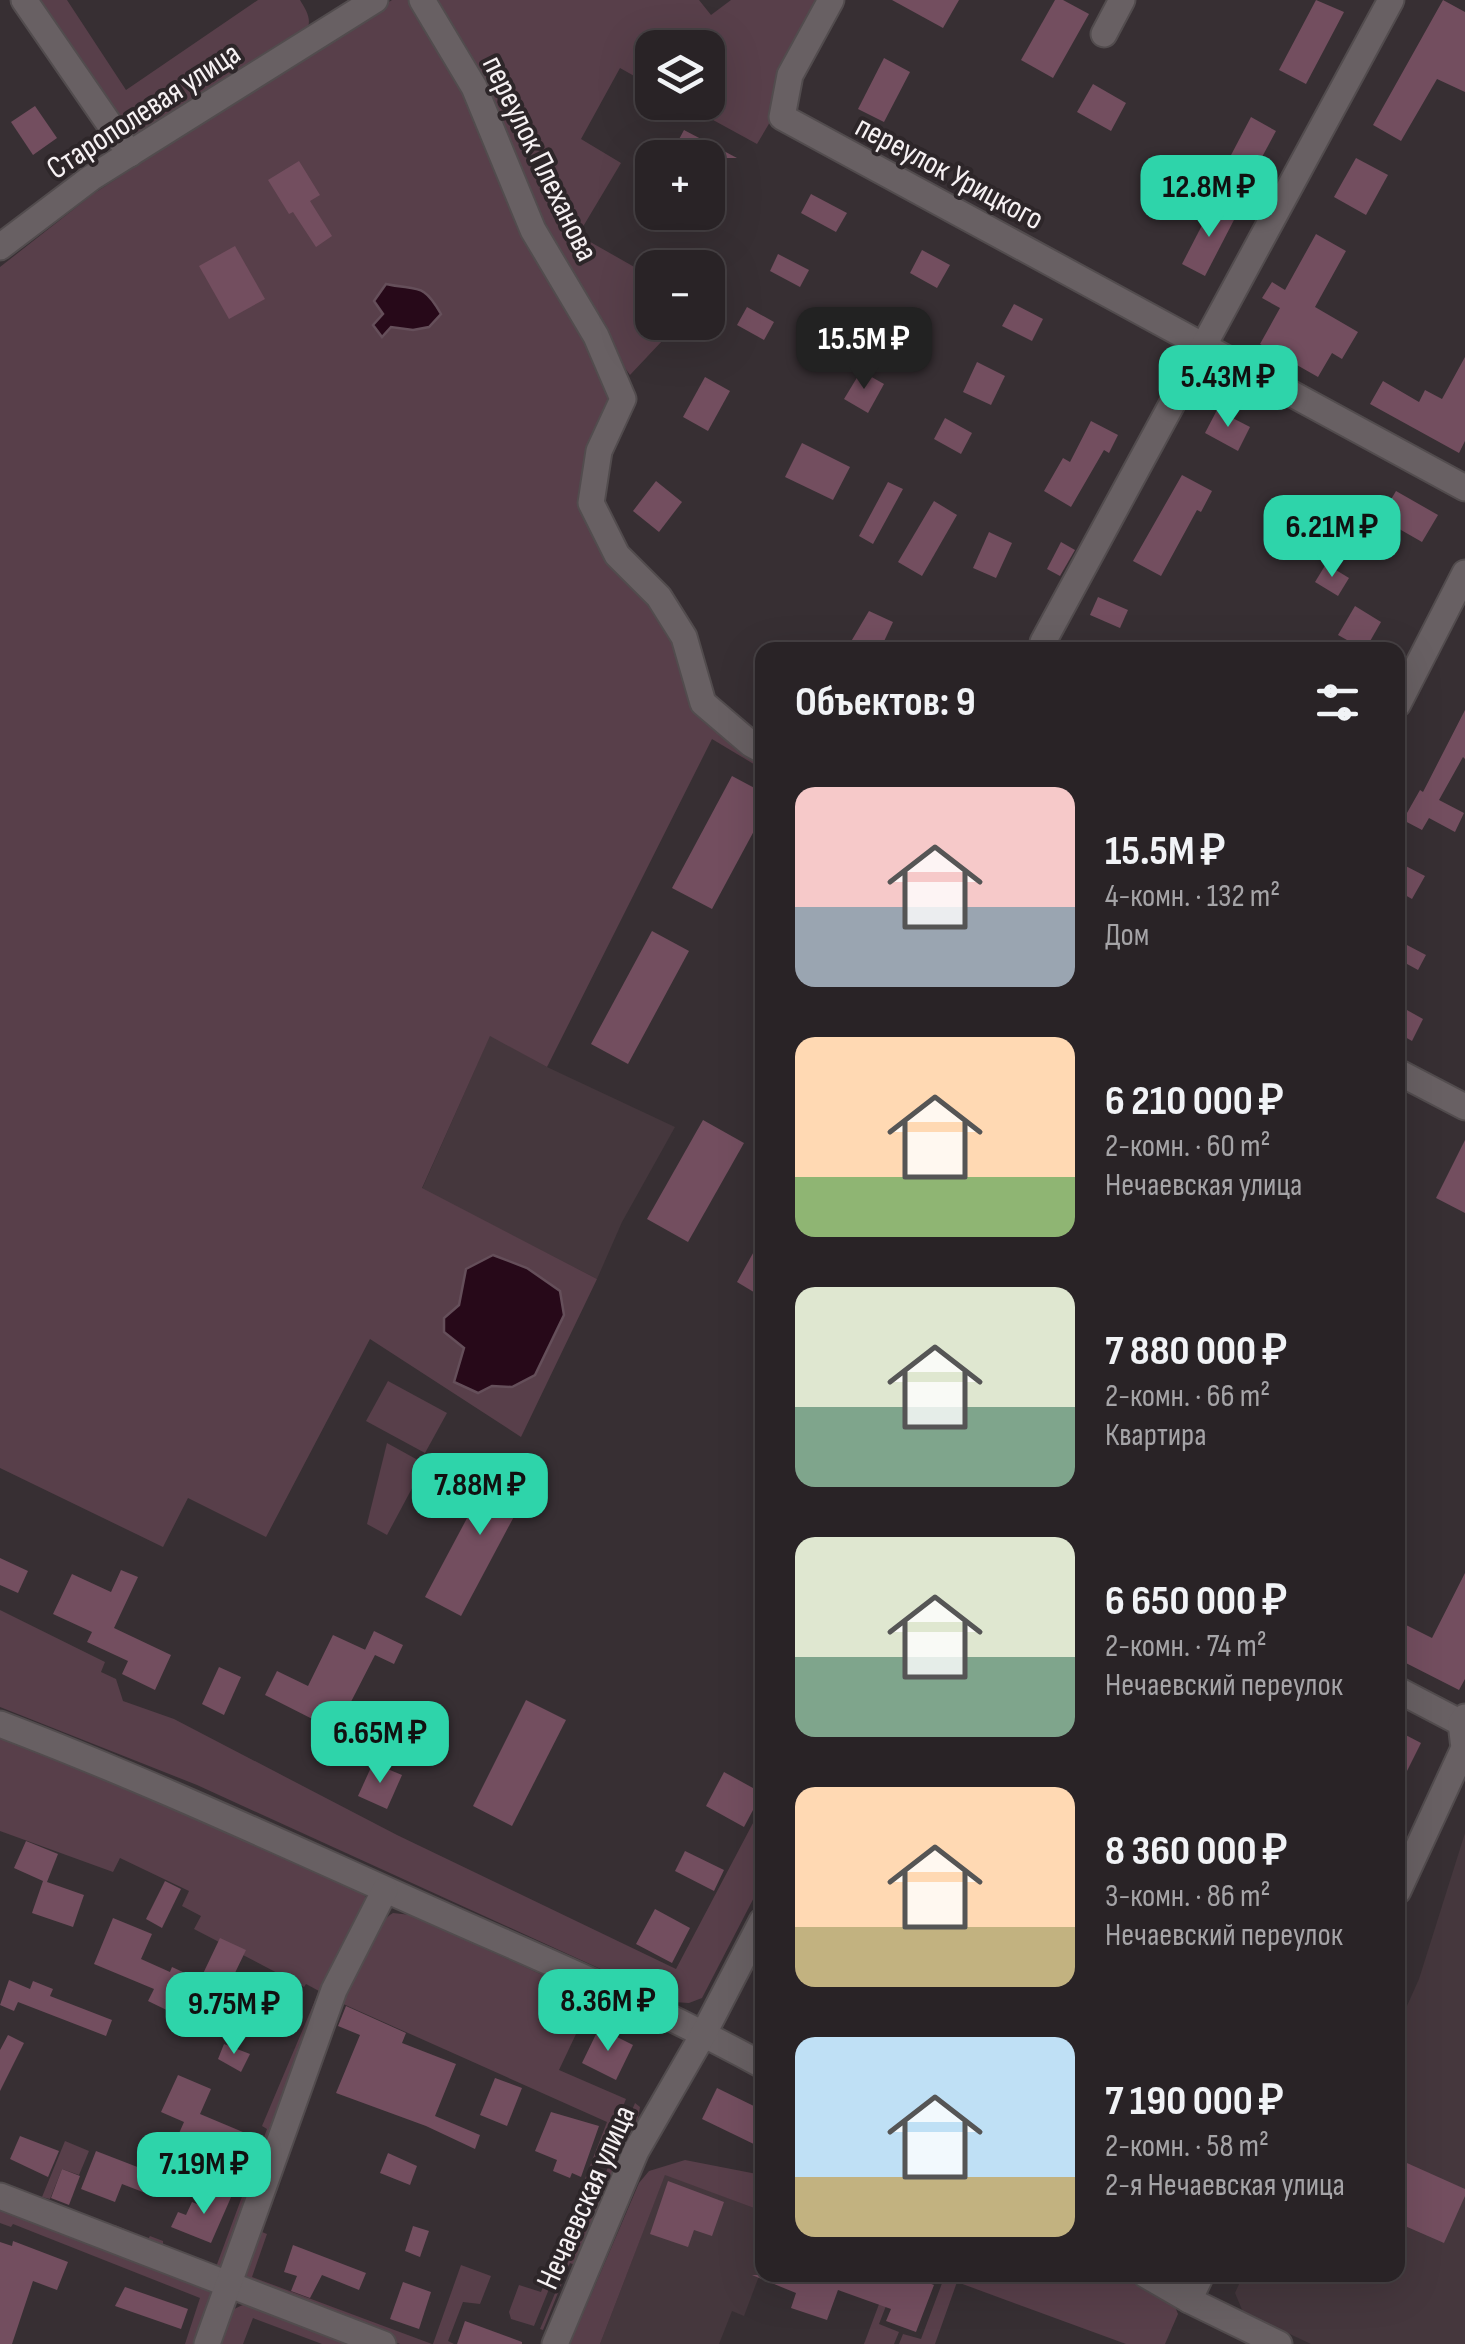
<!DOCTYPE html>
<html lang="ru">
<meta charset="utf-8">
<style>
body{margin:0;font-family:"Sofia Sans Condensed",sans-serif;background:#352f32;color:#f1f3f6;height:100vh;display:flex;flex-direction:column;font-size:38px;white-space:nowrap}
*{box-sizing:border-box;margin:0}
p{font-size:32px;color:#a5a4a7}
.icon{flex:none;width:55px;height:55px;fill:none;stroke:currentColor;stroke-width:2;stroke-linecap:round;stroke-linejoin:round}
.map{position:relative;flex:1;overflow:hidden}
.details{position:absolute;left:755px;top:642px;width:650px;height:1640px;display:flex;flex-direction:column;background:#292326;border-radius:20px;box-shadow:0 10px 40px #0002,0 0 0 2px #454043}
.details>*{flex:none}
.controls{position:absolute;left:635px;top:30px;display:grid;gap:20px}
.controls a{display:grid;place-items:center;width:90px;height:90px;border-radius:20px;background:#292326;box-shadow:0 10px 40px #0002,0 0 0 2px #454043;font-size:50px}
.price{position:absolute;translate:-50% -85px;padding:0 22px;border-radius:20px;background:#2ed4aa;color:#111;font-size:32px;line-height:65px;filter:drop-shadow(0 2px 5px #0008)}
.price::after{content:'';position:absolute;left:50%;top:60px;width:30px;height:22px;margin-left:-15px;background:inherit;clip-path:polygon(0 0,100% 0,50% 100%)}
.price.selected{background:#222;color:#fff}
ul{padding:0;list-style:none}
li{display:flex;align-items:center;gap:30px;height:250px;padding:0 40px}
li span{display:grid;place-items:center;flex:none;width:280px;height:200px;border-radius:20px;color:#555}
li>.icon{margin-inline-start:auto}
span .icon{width:120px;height:120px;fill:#fffc;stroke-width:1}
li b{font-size:42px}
h2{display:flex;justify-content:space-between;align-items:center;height:120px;padding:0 40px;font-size:42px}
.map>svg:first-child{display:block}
.built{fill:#45373d}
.green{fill:#583f4a;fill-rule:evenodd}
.water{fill:#270919;stroke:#654f5a;stroke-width:2.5}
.building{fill:#734e5f}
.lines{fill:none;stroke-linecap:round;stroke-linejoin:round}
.minor-casing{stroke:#524c4e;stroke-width:29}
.minor{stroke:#686063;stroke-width:25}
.labels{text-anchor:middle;stroke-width:8;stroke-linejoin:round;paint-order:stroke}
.street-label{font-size:32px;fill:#f6f1f3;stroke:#2d2629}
</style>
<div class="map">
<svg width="1465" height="2344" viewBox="0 0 1465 2344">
<rect width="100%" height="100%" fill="#372f33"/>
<g class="built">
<polygon points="490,1035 547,1067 675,1127 622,1222 597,1279 422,1189"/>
<polygon points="1465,1833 1465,2344 1311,2344 1243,2312 1235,2293 1243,2275 1398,2275 1398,2026 1419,1979"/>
<polygon points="665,2174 762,2211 762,2268 744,2316 732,2311 719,2344 600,2344"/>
</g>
<g class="green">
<path d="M36,0H67L126,90L258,0H300C306,10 313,20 306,31L136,135L130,133Z"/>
<path d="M392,0H419L611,392L584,471L685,665L762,760V769L712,739L547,1067L490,1036L422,1188L597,1279L521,1437L370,1339L266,1537L188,1498L163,1547L0,1468V267L93,194ZM459,1305L512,1387L454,1382L464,1347L444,1332V1319Z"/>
<polygon points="434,0 699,0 711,15 731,0 829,0 773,117 757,144 682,103 708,102 708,48 652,48 652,86 620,68 581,139 621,163 578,235 652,277 652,322 679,323 630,375 582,309 558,249"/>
<polygon points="388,1381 447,1413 425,1453 366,1421"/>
<polygon points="387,1443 425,1464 387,1535 367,1524"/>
<polygon points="0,1610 105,1662 101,1672 116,1679 123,1701 174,1719 397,1835 676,1969 762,1806 762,1882 702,1998 689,2003 673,2002 197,1785 0,1707"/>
<polygon points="0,1735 90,1769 354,1888 365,1896 367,1903 222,2271 113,2230 115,2225 148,2239 150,2236 163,2241 163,2245 216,2267 267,2129 262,2126 319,1991 306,1984 304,1987 243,1955 245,1950 219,1942 194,1929 201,1916 182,1906 189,1891 120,1858 113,1872 0,1831"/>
<path d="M393,1913L411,1915L593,1998L559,2070L626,2099L534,2326L511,2319L509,2312L519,2285L541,2292L607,2122L341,2003L316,2062L257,2230L267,2234L252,2277L432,2344H400L240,2282L238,2278C246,2225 353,1934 393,1913Z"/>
<polygon points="635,2103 640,2107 638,2118 577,2266 570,2263 543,2330 540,2329"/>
<polygon points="65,2141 89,2151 79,2175 62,2169 50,2199 42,2197"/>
<polygon points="685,2160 762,2175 762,2211 665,2175 600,2344 570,2344 639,2183 649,2171"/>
<polygon points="0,2207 216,2291 198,2344 185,2344 200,2298 13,2224 11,2227 0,2223"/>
<polygon points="461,2265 491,2276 480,2304 463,2302 448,2341 454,2344 433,2344"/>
<polygon points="890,2275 898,2275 879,2324 899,2332 894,2344 864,2344"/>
<polygon points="937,2275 1119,2275 1174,2304 1178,2314 1165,2344 1126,2344 957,2282 935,2344 899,2344 903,2334 921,2339 944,2278"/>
<path d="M249,2304L355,2344H322L253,2318L243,2344H216C222,2326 227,2306 249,2304Z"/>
</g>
<g class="water">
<path d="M386,284C418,291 423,282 441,314L429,327L413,330L391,327L382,337L373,325L383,314L374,301Z"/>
<polygon points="493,1255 527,1268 560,1291 564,1315 535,1375 512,1387 492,1386 478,1393 454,1382 464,1348 444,1332 444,1318 459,1305 466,1269"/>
</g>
<g class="building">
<polygon points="892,0 959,0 943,28"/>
<polygon points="1055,0 1063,0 1089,14 1053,78 1021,60"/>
<polygon points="1316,0 1344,12 1306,84 1279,70"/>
<polygon points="1443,0 1465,12 1465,92 1437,79 1401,141 1373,125"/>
<polygon points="884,58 910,72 884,122 858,109"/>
<polygon points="1093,84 1126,103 1111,131 1077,112"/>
<polygon points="35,106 57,138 33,155 11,122"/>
<polygon points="1251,117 1276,131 1255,170 1230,157"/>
<polygon points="684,130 737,158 669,158"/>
<polygon points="1356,158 1388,175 1366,215 1334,197"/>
<polygon points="299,161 320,195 310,201 332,236 316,247 293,212 289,214 268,180"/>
<polygon points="652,175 652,212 682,212 672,231 634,211"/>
<polygon points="811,194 847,213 836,232 801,213"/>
<polygon points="1213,204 1236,216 1205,276 1182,264"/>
<polygon points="1316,234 1346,251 1315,307 1358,332 1342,359 1332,353 1318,377 1260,344 1280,308 1262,298 1272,282 1285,290"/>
<polygon points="235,246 265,299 229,319 199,266"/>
<polygon points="922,250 950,265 937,288 910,273"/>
<polygon points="778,254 809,270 800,287 770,271"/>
<polygon points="1014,304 1043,319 1032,341 1002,326"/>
<polygon points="747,307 774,322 764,340 737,325"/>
<polygon points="887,309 916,325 902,349 874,334"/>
<polygon points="1465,357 1465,441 1459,453 1370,404 1383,381 1419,402 1425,390 1442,399"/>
<polygon points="977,362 1005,376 991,405 963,392"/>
<polygon points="861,371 884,384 868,413 844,399"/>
<polygon points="705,377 730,391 708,431 683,417"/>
<polygon points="1217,410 1250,427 1238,451 1205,433"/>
<polygon points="945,418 972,433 961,454 934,439"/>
<polygon points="1091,421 1118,435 1109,453 1104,450 1071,507 1044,491 1063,458 1070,462"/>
<polygon points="802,443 850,467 833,500 785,477"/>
<polygon points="1182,475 1212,491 1201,512 1197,510 1161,576 1133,561"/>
<polygon points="656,481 682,502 659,532 633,511"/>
<polygon points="888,482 903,489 873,544 859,536"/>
<polygon points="1396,491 1438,515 1422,542 1380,518"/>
<polygon points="934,501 957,515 922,576 898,562"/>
<polygon points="989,532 1012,543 996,578 973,568"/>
<polygon points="1061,542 1075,550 1060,576 1047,569"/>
<polygon points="1326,564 1349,578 1338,596 1315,582"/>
<polygon points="1098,597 1128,610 1120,628 1090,615"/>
<polygon points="1355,606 1381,622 1365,650 1338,635"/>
<polygon points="869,611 893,622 880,650 846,650"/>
<polygon points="1465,710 1465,759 1463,757 1439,800 1464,813 1455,832 1429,818 1422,830 1403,820 1420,790 1423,792"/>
<polygon points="732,776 762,792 762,816 712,909 672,888"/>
<polygon points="1398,862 1425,876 1412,899 1398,891"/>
<polygon points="652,931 689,951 628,1064 591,1044"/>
<polygon points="1405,944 1426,955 1418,970 1398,959"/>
<polygon points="1398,1005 1423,1019 1412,1041 1398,1033"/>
<polygon points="703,1120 744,1143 688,1242 647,1219"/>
<polygon points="1465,1140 1465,1213 1436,1198"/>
<polygon points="762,1237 762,1297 737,1282"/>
<polygon points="498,1460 534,1479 461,1616 425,1597"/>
<polygon points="0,1558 28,1571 18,1593 0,1585"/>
<polygon points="121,1570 138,1577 114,1628 171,1655 155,1690 122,1674 128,1661 87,1642 92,1632 53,1614 72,1574 111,1592"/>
<polygon points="1465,1573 1465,1679 1459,1690 1398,1659 1398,1621 1432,1638"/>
<polygon points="374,1631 403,1645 394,1664 375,1655 336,1731 265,1695 277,1671 308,1686 333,1635 370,1652 365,1650"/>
<polygon points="219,1667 241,1677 224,1715 202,1704"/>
<polygon points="526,1700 566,1720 512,1826 473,1806"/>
<polygon points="1398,1731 1421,1743 1398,1789"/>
<polygon points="373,1763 402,1775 387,1809 358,1796"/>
<polygon points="724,1772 762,1793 744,1827 706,1806"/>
<polygon points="26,1841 58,1854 47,1882 84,1895 73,1927 32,1913 43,1881 14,1868"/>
<polygon points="685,1851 724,1870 714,1891 675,1871"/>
<polygon points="165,1881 181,1889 162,1928 146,1919"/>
<polygon points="655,1909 690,1928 672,1963 636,1944"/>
<polygon points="113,1918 152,1934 141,1959 170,1972 172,1967 200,1980 220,1938 246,1950 234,1975 296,2001 281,2035 205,2003 195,2021 182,2014 181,2017 148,2001 154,1989 94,1964"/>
<polygon points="9,1980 30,1989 33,1981 53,1989 50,1996 112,2020 106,2036 18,2002 14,2011 0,2005"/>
<polygon points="346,2006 406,2033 402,2043 456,2064 435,2116 480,2135 475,2149 426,2126 336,2093 360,2035 338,2026"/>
<polygon points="599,2028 633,2045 616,2080 582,2063"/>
<polygon points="8,2035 24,2043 0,2091 0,2050"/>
<polygon points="224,2044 250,2054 241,2072 218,2059"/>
<polygon points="178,2075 211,2089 200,2114 250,2135 231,2182 169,2156 184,2122 161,2112"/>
<polygon points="495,2078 522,2088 507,2126 480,2115"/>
<polygon points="717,2088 762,2110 762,2148 702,2119"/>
<polygon points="551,2112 599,2126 581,2177 572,2173 570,2178 553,2171 557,2160 535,2151"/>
<polygon points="20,2136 59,2151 48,2177 10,2159"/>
<polygon points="96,2151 140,2168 143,2160 159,2166 148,2194 122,2184 115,2202 81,2189"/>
<polygon points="388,2153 417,2166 410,2185 380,2173"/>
<polygon points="1398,2159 1465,2189 1465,2196 1444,2243 1398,2223"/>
<polygon points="62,2169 80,2176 69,2205 51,2198"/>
<polygon points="668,2181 724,2202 712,2236 694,2230 688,2247 650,2234"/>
<polygon points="212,2189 232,2195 211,2243 171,2227 178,2212 186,2215 192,2202 204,2207"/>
<polygon points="413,2226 429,2231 420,2257 405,2251"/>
<polygon points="13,2241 68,2262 57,2290 33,2281 12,2344 0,2344 0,2242 12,2246"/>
<polygon points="293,2245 366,2273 359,2290 322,2275 310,2298 291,2291 297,2276 284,2272"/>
<polygon points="752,2275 812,2275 834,2284 838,2275 908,2275 934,2285 916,2332 886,2321 891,2309 838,2290 827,2320 791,2308 796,2293"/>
<polygon points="403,2282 431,2292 419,2329 390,2319"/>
<polygon points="125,2287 188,2309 181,2329 115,2306"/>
<polygon points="465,2321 522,2342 522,2344 457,2344"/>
</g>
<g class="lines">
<defs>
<g id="minor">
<polyline points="24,0 130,154"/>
<polyline points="422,0 474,87 533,230 596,336 623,399 599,451 591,503 617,555 659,597 684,637 703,703 751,744 762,750"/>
<polyline points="831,0 790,75 782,117 1465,488"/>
<polyline points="1104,34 1122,0"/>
<polyline points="0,247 91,178 375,0"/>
<polyline points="1043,642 1391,0"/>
<polyline points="1398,704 1465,573"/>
<polyline points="1398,1072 1465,1107"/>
<polyline points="1398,1690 1461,1723"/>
<path d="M0,1724C142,1778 279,1842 418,1904C534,1956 651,2004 762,2065"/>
<polyline points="1398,1891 1464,1748 1461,1723 1465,1717"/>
<polyline points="0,2196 383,2344"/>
<polyline points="1146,2275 1189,2300 1279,2344"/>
<polyline points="1189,2300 1201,2275"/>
<polyline points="207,2344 334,1990 385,1890"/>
<polyline points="555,2344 636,2151 704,2033 762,1921"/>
</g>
</defs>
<use href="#minor" class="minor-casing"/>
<use href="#minor" class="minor"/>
</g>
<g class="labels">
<g class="street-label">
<text transform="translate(143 110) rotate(-33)" y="11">Старополевая улица</text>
<text transform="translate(541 158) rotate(64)" y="11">переулок Плеханова</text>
<text transform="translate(950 172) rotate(28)" y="11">переулок Урицкого</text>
<text transform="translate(585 2197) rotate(-66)" y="11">Нечаевская улица</text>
</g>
</g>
</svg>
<div class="controls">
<a><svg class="icon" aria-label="layers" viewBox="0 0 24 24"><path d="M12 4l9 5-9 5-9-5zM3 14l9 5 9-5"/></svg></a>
<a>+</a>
<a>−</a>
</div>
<b class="price" style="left:1209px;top:240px">12.8M ₽</b>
<b class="price selected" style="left:864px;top:392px">15.5M ₽</b>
<b class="price" style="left:1228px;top:430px">5.43M ₽</b>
<b class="price" style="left:1332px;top:580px">6.21M ₽</b>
<b class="price" style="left:480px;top:1538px">7.88M ₽</b>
<b class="price" style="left:380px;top:1786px">6.65M ₽</b>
<b class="price" style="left:608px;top:2054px">8.36M ₽</b>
<b class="price" style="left:234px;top:2057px">9.75M ₽</b>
<b class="price" style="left:204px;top:2217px">7.19M ₽</b>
<section class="details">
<h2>Объектов: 9<svg class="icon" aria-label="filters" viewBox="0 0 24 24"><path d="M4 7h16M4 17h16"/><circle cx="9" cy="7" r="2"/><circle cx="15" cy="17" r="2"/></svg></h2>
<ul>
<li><span style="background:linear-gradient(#f6c9c9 60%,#9aa5b1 0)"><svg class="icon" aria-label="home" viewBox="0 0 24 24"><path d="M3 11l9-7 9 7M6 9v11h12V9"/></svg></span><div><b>15.5M ₽</b><p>4-комн. · 132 m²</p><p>Дом</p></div></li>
<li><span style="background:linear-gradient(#ffd9b3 70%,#8fb573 0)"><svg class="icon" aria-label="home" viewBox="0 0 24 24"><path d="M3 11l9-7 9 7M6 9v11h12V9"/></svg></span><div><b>6 210 000 ₽</b><p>2-комн. · 60 m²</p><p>Нечаевская улица</p></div></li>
<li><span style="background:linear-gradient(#dfe7d0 60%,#7fa58c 0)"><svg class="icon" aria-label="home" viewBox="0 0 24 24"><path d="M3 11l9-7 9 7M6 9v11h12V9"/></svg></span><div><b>7 880 000 ₽</b><p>2-комн. · 66 m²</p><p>Квартира</p></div></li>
<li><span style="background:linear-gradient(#dfe7d0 60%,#7fa58c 0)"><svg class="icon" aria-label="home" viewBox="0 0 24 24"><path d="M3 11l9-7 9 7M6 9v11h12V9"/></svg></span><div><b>6 650 000 ₽</b><p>2-комн. · 74 m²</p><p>Нечаевский переулок</p></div></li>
<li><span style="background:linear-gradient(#ffd9b3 70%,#c2b280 0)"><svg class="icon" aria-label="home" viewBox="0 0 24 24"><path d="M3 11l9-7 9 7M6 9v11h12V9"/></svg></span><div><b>8 360 000 ₽</b><p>3-комн. · 86 m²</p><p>Нечаевский переулок</p></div></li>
<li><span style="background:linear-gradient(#bfe0f5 70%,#c2b280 0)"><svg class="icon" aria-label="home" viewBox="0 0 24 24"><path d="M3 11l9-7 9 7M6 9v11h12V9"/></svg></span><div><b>7 190 000 ₽</b><p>2-комн. · 58 m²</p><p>2-я Нечаевская улица</p></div></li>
</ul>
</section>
</div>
